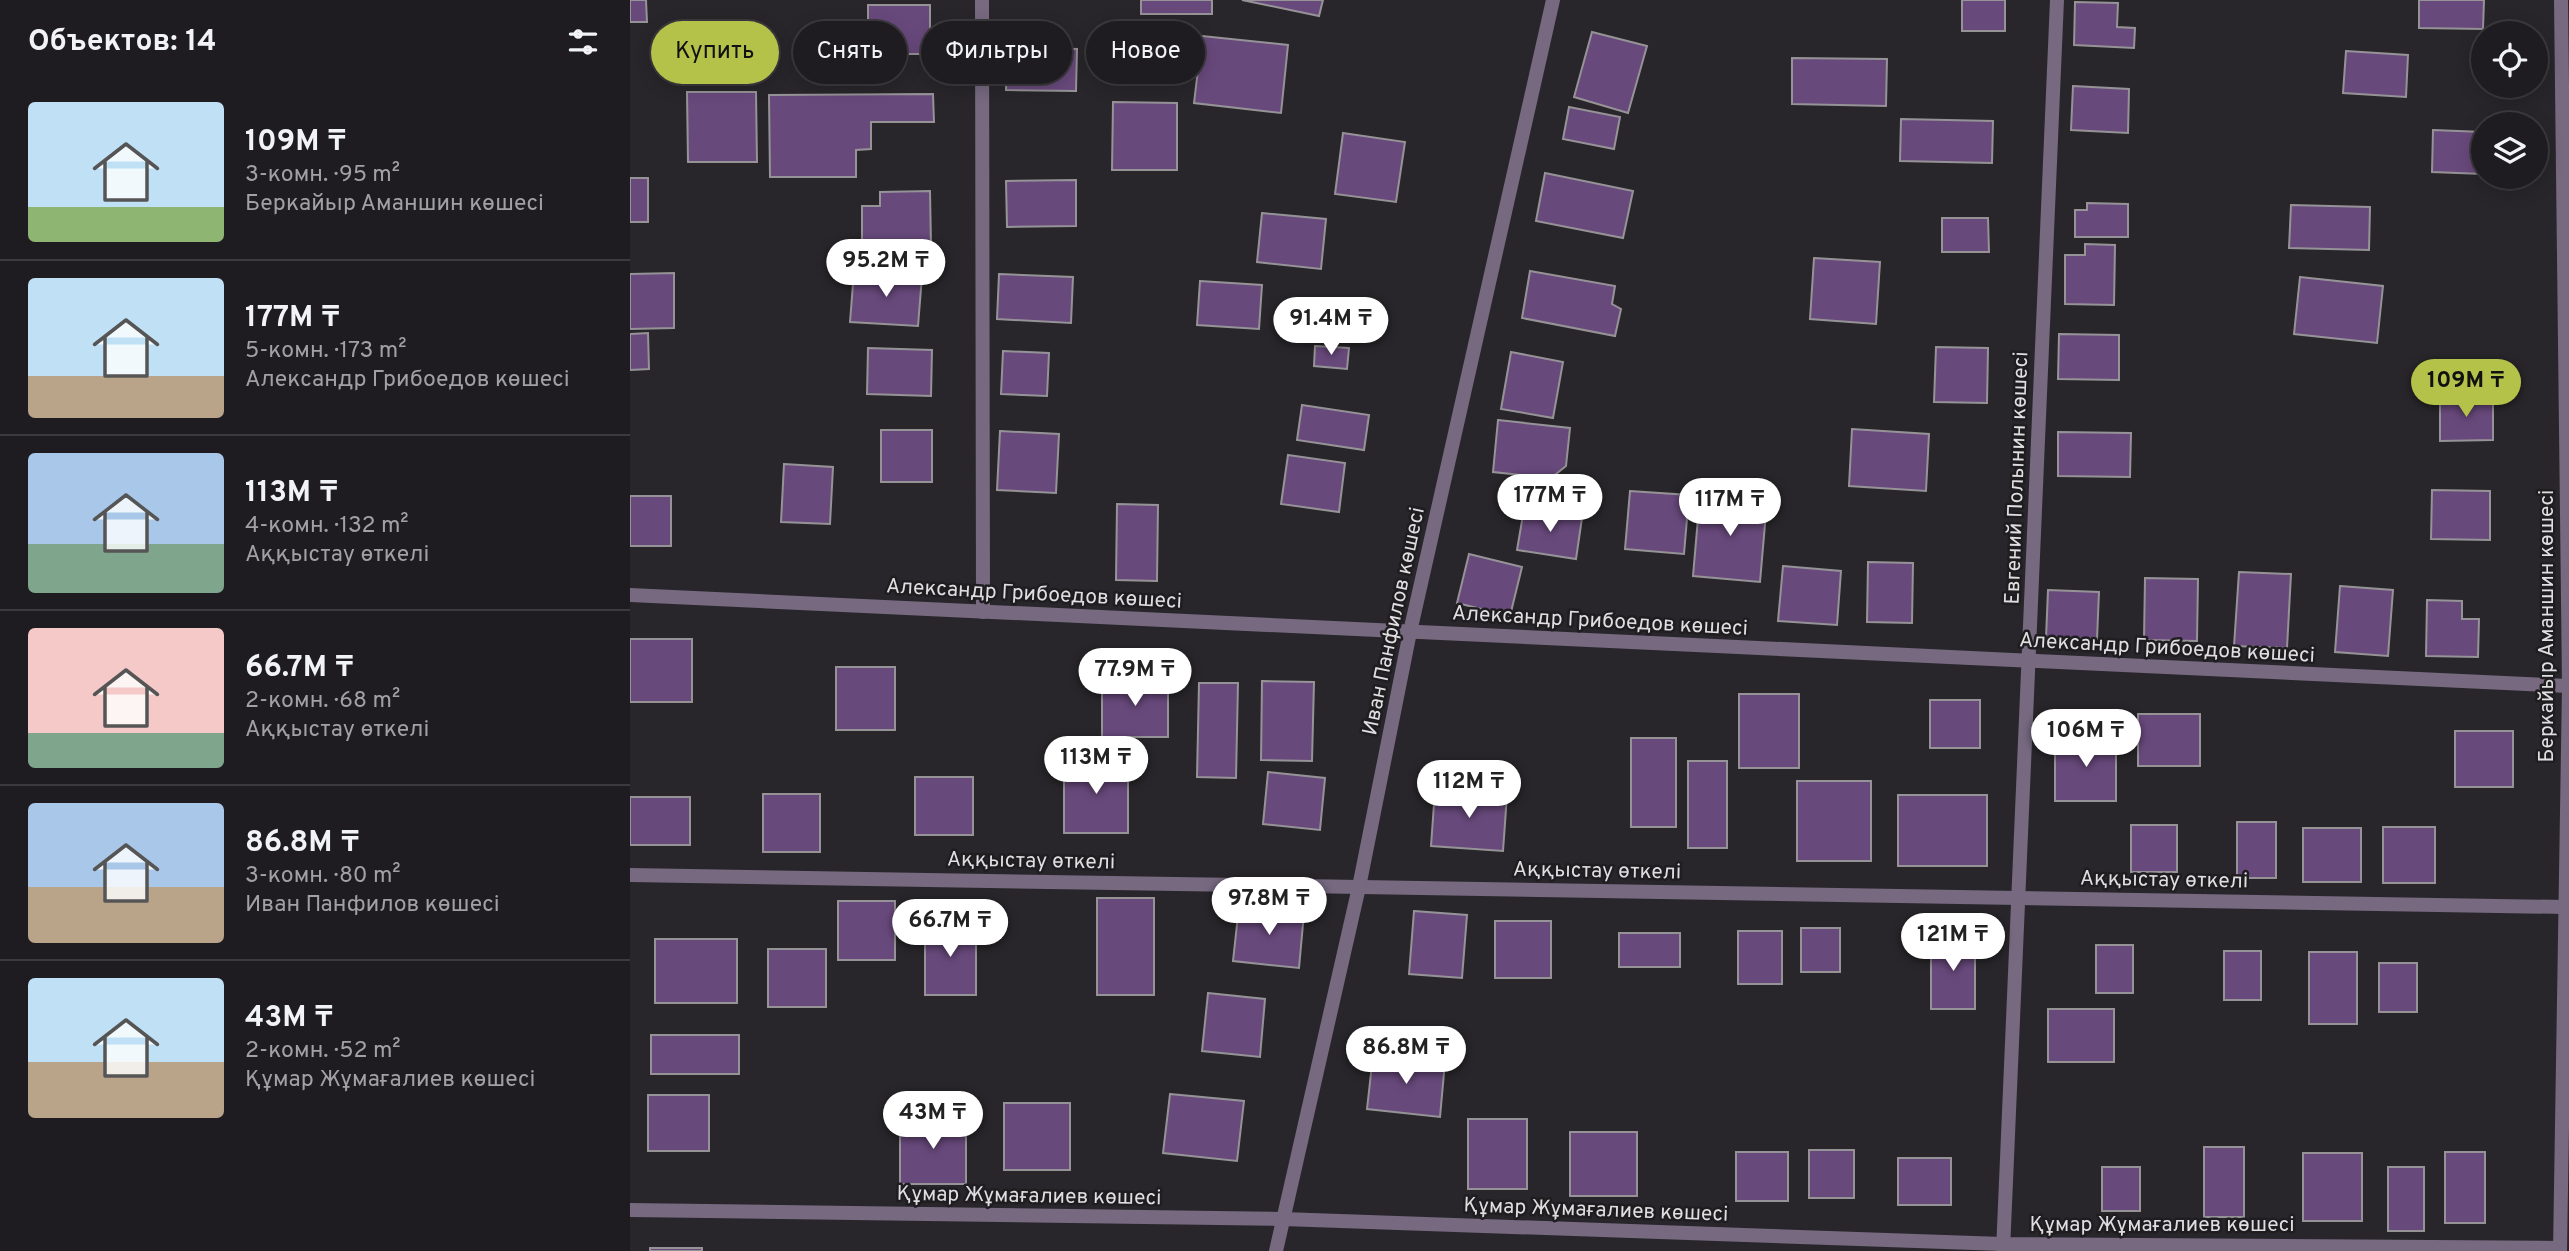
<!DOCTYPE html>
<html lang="ru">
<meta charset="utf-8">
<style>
body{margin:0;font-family:Overpass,sans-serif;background:#262529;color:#f1f3f6;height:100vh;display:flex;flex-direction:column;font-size:26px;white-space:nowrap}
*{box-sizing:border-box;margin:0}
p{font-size:23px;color:#a1a1a5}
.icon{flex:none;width:38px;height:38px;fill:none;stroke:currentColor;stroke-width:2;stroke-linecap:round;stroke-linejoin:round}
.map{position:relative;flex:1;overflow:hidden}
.side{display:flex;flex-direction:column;background:#1e1c20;width:630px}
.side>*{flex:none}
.guide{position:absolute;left:21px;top:21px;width:665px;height:63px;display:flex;gap:14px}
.tools{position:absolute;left:1841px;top:21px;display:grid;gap:14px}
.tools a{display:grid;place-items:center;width:77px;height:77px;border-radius:50%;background:#1e1c20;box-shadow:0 4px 18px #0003,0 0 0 2px #3c3a3e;font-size:35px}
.price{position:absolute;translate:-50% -60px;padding:0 16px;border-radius:24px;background:#fff;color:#222;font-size:23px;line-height:46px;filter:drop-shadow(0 2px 4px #0008)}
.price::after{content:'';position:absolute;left:50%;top:42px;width:21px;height:16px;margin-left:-10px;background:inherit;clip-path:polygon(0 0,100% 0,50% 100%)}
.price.on{background:#b5c24a;color:#111}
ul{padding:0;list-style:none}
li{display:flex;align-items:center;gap:21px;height:175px;padding:0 28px}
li+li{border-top:2px solid #3c3a3e}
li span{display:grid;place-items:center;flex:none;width:196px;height:140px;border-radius:7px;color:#555}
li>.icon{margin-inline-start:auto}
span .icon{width:84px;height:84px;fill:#fffc;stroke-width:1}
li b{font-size:30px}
h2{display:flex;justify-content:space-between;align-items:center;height:84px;padding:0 28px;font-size:30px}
.pill{padding:0 24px;border-radius:32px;background:#1e1c20;box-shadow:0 4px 18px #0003,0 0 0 2px #3c3a3e;font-size:24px;line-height:63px}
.pill.on{background:#b5c24a;color:#111}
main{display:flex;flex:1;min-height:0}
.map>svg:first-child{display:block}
.building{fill:#68497c;stroke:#969397;stroke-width:2}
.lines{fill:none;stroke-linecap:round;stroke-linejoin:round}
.minor{stroke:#766980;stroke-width:14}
.tertiary{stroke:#766980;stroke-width:14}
.labels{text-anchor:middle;stroke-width:5;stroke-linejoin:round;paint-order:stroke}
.street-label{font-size:21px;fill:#dfdee0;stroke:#1f1d20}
</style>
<main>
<section class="side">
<h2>Объектов: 14<svg class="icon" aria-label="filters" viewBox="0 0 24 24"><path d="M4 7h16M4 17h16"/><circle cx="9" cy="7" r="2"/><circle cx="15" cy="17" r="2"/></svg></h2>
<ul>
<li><span style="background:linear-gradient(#bfe0f5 75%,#8fb573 0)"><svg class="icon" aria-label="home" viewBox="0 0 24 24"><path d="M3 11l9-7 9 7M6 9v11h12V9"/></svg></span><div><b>109M ₸</b><p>3-комн. · 95 m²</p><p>Беркайыр Аманшин көшесі</p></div></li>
<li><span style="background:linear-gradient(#bfe0f5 70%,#b9a48a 0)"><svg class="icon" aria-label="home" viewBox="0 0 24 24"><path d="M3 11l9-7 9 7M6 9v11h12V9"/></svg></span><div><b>177M ₸</b><p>5-комн. · 173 m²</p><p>Александр Грибоедов көшесі</p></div></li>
<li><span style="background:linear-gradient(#a9c7e8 65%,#7fa58c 0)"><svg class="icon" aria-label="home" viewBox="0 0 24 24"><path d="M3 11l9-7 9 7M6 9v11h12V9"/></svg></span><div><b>113M ₸</b><p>4-комн. · 132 m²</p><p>Аққыстау өткелі</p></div></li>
<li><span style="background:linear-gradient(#f6c9c9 75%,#7fa58c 0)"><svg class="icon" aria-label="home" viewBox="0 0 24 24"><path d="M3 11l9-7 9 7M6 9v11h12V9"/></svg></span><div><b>66.7M ₸</b><p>2-комн. · 68 m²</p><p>Аққыстау өткелі</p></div></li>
<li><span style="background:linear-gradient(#a9c7e8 60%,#b9a48a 0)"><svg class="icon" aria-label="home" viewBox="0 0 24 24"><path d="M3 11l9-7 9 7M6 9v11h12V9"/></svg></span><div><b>86.8M ₸</b><p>3-комн. · 80 m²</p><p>Иван Панфилов көшесі</p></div></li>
<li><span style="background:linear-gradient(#bfe0f5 60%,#b9a48a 0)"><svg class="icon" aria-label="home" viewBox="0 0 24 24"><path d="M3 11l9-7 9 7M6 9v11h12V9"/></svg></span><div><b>43M ₸</b><p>2-комн. · 52 m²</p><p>Құмар Жұмағалиев көшесі</p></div></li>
</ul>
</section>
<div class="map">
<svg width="1939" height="1251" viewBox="0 0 1939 1251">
<rect width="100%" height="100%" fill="#28262a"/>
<g class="building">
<polygon points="0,0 16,0 17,22 0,22"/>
<rect x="511" y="0" width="71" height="14"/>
<polygon points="612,0 693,0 689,16"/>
<rect x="1332" y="0" width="43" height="31"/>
<polygon points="1789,0 1854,0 1853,29 1789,28"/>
<polygon points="1445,2 1488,3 1487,27 1505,28 1504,48 1444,45"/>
<rect x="238" y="5" width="62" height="49"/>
<polygon points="962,32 1017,46 998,113 944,97"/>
<polygon points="572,36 658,45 651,113 564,103"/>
<polygon points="377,47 447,49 446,91 376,90"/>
<polygon points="1716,51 1778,55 1776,97 1713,93"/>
<polygon points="1162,58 1257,59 1256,106 1162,104"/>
<polygon points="1443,86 1499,89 1498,133 1441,130"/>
<polygon points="57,92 126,92 127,162 58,162"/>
<polygon points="303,94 304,122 241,122 241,149 226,150 226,177 140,177 139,95"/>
<polygon points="483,102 547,103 547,170 482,170"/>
<polygon points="939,107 990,117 984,149 933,139"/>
<polygon points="1271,119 1363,121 1362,163 1270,161"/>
<polygon points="1803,130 1853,132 1853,174 1802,172"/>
<polygon points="713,133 775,142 766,202 705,194"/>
<polygon points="915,173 1003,191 993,238 906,221"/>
<rect x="0" y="178" width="18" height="44"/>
<polygon points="446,180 446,226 377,227 376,181"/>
<polygon points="300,191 301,246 232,247 232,206 250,206 250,192"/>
<polygon points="1457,203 1498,204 1498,237 1445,237 1445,210 1457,210"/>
<polygon points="1661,205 1740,207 1739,250 1659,248"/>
<polygon points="632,213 696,219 691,269 627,262"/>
<polygon points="1312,218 1358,218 1359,252 1312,252"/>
<polygon points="1455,244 1485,245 1484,305 1435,304 1435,255 1455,255"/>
<polygon points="1184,258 1250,262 1246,324 1180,319"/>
<polygon points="224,271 292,276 288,326 220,322"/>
<polygon points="900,271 985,286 982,304 991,309 985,336 892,318"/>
<polygon points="44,273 44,328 0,329 0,274"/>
<polygon points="369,274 443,277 441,323 367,319"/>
<polygon points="1670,277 1753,286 1747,343 1664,334"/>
<polygon points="570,281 632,285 629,329 567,325"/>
<polygon points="18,333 19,369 0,370 0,334"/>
<polygon points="1429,334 1489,335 1489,380 1428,379"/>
<polygon points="685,346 719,348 717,369 684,366"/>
<polygon points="1306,347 1358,348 1357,403 1304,402"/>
<polygon points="238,348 302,350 301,396 237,394"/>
<polygon points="373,351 419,353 417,396 371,394"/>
<polygon points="881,352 933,362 923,418 871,409"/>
<polygon points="1863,397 1863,440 1810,441 1810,398"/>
<polygon points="672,405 739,415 734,450 667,440"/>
<polygon points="868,420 940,428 936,466 921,478 863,472"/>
<polygon points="1222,429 1299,434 1296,491 1219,486"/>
<rect x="251" y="430" width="51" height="52"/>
<polygon points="370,431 429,434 426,493 367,490"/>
<polygon points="1428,432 1501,433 1500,477 1428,476"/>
<polygon points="658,455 715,463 709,512 651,504"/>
<polygon points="154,464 203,467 200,524 151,522"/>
<polygon points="1802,490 1860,491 1860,540 1801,539"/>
<polygon points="1000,491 1059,495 1054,554 995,549"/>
<polygon points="1070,495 1137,501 1130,582 1063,576"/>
<rect x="0" y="496" width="41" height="50"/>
<polygon points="487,504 528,505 527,581 486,580"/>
<polygon points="894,509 952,518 946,559 887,550"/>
<polygon points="839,554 892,567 880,616 827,603"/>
<polygon points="1238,562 1283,563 1282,623 1237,622"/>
<polygon points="1153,566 1211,571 1207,625 1148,621"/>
<polygon points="1609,572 1661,574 1657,648 1604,646"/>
<polygon points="1515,578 1568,579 1567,641 1514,640"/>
<polygon points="1710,586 1763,590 1758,656 1705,652"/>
<polygon points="1418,590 1469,592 1467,639 1416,638"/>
<polygon points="1797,600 1832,601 1832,619 1849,619 1848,657 1796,656"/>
<rect x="0" y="639" width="62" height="63"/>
<rect x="206" y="667" width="59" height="63"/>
<rect x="472" y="678" width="66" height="59"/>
<polygon points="632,681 684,682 682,761 631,760"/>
<polygon points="569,683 608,683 606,778 567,777"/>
<rect x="1109" y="694" width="60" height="74"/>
<rect x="1300" y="700" width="50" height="48"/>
<rect x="1508" y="714" width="62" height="52"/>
<rect x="1825" y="731" width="58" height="56"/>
<rect x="1001" y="738" width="45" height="89"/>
<rect x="1425" y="738" width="61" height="63"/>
<rect x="434" y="759" width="64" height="74"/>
<rect x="1058" y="761" width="39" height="87"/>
<polygon points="638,772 695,778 690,830 633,824"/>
<rect x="285" y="777" width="58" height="58"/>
<rect x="1167" y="781" width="74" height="80"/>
<polygon points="805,790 877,795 873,851 801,846"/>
<rect x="133" y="794" width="57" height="58"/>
<rect x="1268" y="795" width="89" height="71"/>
<rect x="0" y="797" width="60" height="48"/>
<rect x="1607" y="822" width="39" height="56"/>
<rect x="1501" y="825" width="46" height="47"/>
<rect x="1753" y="827" width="52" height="56"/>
<rect x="1673" y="828" width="58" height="54"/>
<rect x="467" y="898" width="57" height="97"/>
<rect x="208" y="901" width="57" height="59"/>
<polygon points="609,906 674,913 669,968 603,961"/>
<polygon points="784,911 837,915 832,978 779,974"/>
<rect x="865" y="921" width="56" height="57"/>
<rect x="295" y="923" width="51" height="72"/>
<rect x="1171" y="928" width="39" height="44"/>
<rect x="1108" y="931" width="44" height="53"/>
<rect x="989" y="933" width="61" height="34"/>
<rect x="1301" y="937" width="44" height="72"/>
<rect x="25" y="939" width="82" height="64"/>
<rect x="1466" y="945" width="37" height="48"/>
<rect x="138" y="949" width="58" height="58"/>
<rect x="1594" y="951" width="37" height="49"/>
<rect x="1679" y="952" width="48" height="72"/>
<rect x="1749" y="963" width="38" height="49"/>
<polygon points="578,993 635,999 630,1057 572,1051"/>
<rect x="1418" y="1009" width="66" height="53"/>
<rect x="21" y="1035" width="88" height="39"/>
<polygon points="743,1055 815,1062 810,1117 737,1109"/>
<polygon points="540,1094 614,1101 607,1161 533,1153"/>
<rect x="18" y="1095" width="61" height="56"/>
<rect x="374" y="1103" width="66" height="67"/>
<rect x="270" y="1118" width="66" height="66"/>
<rect x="838" y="1119" width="59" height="70"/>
<rect x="940" y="1132" width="67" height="64"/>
<rect x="1574" y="1147" width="40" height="70"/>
<rect x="1179" y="1150" width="45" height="48"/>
<rect x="1106" y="1152" width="52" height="49"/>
<rect x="1815" y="1152" width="40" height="71"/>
<rect x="1673" y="1153" width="59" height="68"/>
<rect x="1268" y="1158" width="53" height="47"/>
<rect x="1472" y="1167" width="38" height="44"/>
<rect x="1758" y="1167" width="36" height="64"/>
<rect x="20" y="1248" width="52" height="3"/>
</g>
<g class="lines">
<g class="minor">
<polyline points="352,0 353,612"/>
<polyline points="0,595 1939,686"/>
<polyline points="0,875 1934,907"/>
<polyline points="0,1210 653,1219 1373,1244 1930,1248"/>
<polyline points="646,1251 729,887 780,632 923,0"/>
<polyline points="1373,1251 1427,0"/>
</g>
<polyline class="tertiary" points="1930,1251 1939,686 1931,0"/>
</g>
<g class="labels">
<g class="street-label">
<text transform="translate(1386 478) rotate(-88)" y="7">Евгений Полынин көшесі</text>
<text transform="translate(404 593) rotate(3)" y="7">Александр Грибоедов көшесі</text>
<text transform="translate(970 620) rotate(3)" y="7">Александр Грибоедов көшесі</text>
<text transform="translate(763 621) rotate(-78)" y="7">Иван Панфилов көшесі</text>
<text transform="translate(1916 626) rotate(-90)" y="7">Беркайыр Аманшин көшесі</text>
<text transform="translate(1537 647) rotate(3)" y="7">Александр Грибоедов көшесі</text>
<text transform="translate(401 860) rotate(1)" y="7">Аққыстау өткелі</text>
<text transform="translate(967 870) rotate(1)" y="7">Аққыстау өткелі</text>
<text transform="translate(1534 879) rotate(1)" y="7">Аққыстау өткелі</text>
<text transform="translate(399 1195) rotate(1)" y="7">Құмар Жұмағалиев көшесі</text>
<text transform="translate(966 1209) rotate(2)" y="7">Құмар Жұмағалиев көшесі</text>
<text x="1532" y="1231">Құмар Жұмағалиев көшесі</text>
</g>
</g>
</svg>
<div class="tools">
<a><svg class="icon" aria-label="locate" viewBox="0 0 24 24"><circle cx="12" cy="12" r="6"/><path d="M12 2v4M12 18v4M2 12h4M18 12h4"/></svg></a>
<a><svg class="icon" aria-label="layers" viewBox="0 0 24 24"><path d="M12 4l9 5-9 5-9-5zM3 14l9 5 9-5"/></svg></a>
</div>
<b class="price" style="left:256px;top:299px">95.2M ₸</b>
<b class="price" style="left:701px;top:357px">91.4M ₸</b>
<b class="price on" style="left:1836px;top:419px">109M ₸</b>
<b class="price" style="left:920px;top:534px">177M ₸</b>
<b class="price" style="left:1100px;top:538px">117M ₸</b>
<b class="price" style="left:505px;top:708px">77.9M ₸</b>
<b class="price" style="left:1456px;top:769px">106M ₸</b>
<b class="price" style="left:466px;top:796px">113M ₸</b>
<b class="price" style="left:839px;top:820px">112M ₸</b>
<b class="price" style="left:639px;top:937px">97.8M ₸</b>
<b class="price" style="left:320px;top:959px">66.7M ₸</b>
<b class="price" style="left:1323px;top:973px">121M ₸</b>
<b class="price" style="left:776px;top:1086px">86.8M ₸</b>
<b class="price" style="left:303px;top:1151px">43M ₸</b>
<div class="guide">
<a class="pill on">Купить</a>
<a class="pill">Снять</a>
<a class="pill">Фильтры</a>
<a class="pill">Новое</a>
</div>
</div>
</main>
